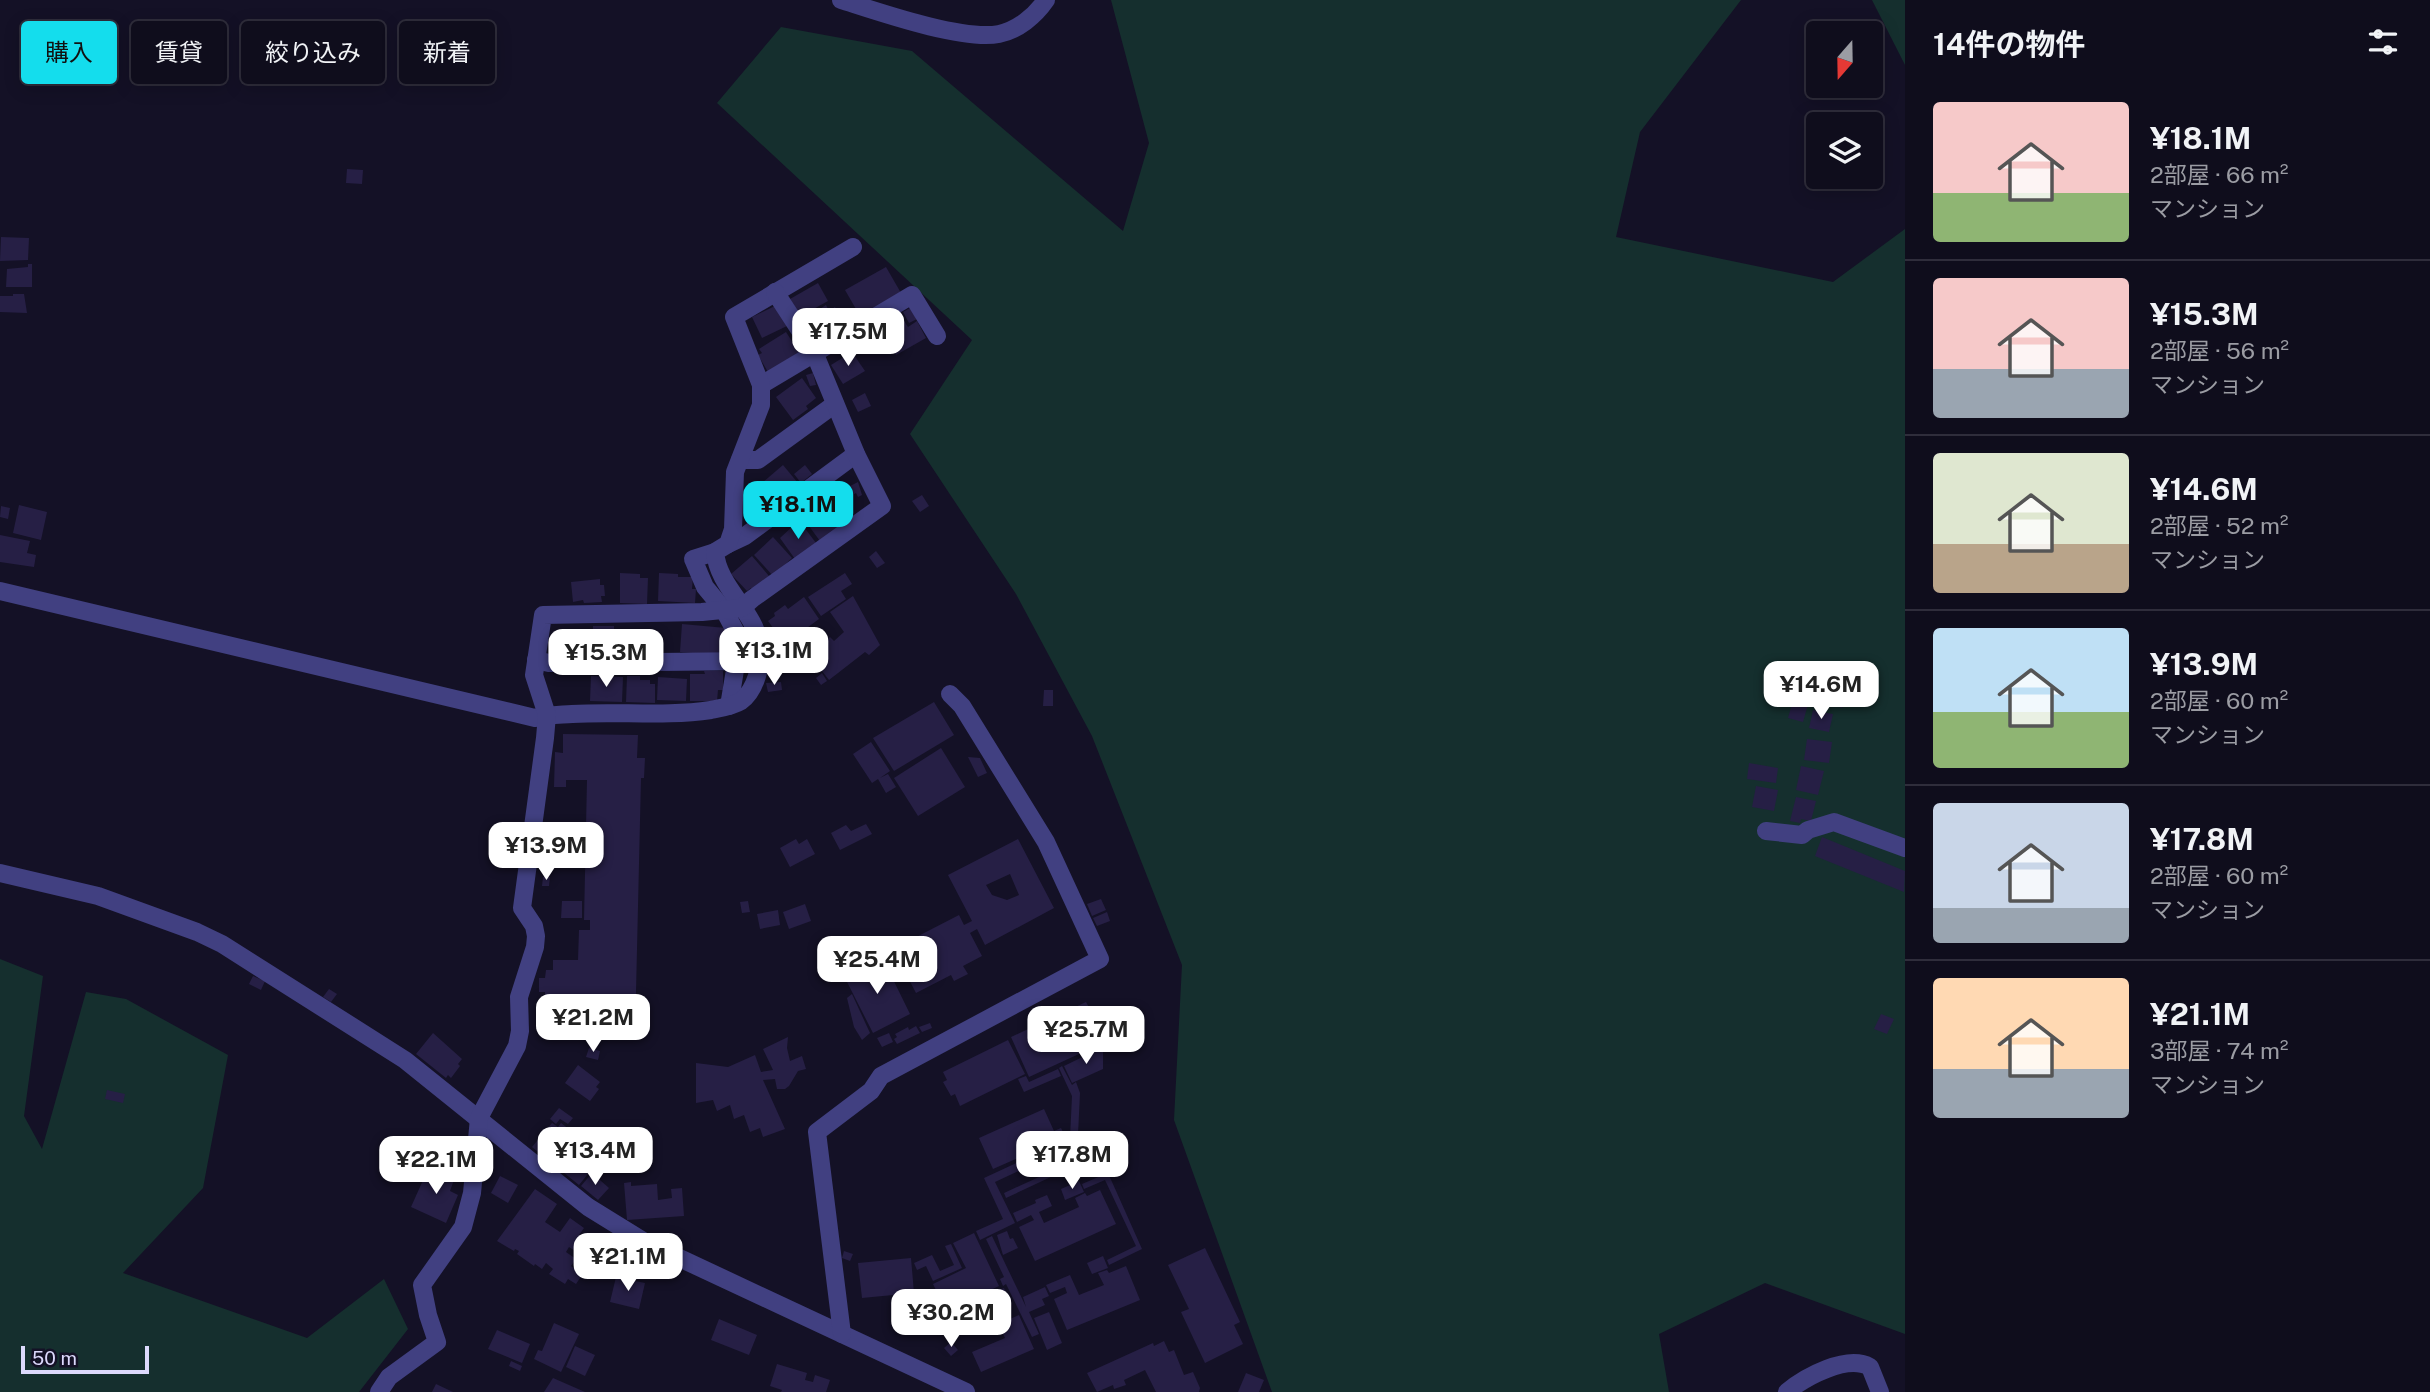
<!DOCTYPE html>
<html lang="ja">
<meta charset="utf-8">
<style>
body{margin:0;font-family:"Public Sans","Noto Sans JP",sans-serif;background:#181625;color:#f1f3f6;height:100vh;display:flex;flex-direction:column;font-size:26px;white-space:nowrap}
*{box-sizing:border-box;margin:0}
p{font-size:23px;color:#9b9ca3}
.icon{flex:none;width:38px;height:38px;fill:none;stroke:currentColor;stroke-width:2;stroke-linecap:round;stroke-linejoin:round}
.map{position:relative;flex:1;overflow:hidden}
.sheet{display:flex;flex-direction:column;background:#0f0d1c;width:525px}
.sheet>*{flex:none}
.guide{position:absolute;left:21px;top:21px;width:665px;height:63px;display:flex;gap:14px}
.needle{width:46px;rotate:200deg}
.buttons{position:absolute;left:1806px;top:21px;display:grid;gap:14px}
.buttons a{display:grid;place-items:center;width:77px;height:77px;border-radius:7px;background:#0f0d1c;box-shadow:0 4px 18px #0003,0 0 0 2px #2f2d3b;font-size:35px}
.scale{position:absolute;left:21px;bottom:18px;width:128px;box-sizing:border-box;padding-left:7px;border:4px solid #dcd9fc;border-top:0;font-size:19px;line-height:24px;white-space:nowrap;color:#dcd9fc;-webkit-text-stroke:5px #141126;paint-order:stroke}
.price{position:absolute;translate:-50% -60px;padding:0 16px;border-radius:14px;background:#fff;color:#222;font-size:23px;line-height:46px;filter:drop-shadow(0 2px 4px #0008)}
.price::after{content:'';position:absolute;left:50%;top:42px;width:21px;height:16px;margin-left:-10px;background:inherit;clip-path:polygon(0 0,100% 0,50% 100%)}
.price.on{background:#14dded;color:#111}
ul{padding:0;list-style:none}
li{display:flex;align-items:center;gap:21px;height:175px;padding:0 28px}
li+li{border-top:2px solid #2f2d3b}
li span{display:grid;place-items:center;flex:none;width:196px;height:140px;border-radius:7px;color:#555}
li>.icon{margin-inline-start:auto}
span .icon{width:84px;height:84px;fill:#fffc;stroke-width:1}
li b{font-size:30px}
h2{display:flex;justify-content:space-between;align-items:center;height:84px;padding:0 28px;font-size:30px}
.pill{padding:0 24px;border-radius:7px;background:#0f0d1c;box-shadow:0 4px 18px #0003,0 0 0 2px #2f2d3b;font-size:24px;line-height:63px}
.pill.on{background:#14dded;color:#111}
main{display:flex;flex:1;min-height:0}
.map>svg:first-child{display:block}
.green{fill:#152f2e}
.building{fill:#261f45;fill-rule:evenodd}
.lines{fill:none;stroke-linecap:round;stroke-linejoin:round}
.minor{stroke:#414081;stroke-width:18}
</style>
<main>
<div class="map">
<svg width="1905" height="1392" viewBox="0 0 1905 1392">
<rect width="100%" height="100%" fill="#141126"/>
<g class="green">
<polygon points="1111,0 1741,0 1640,132 1616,237 1833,282 1905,229 1905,1334 1765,1283 1659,1334 1669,1392 1272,1392 1174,1120 1182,965 1092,736 1016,594 910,434 972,340 717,103 781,27 912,51 1123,231 1149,143"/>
<polygon points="1872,0 1905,0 1905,65"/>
<polygon points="0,959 43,976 24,1116 42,1149 86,992 126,999 228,1055 203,1188 123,1273 307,1338 384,1279 408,1329 359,1392 0,1392"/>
</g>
<g class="building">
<polygon points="347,169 363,170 362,184 346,183"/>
<polygon points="1,237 29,238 28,260 0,261"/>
<polygon points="28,264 32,264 32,287 6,287 7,269 28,267"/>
<polygon points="886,267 901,293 860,316 845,290"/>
<polygon points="818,283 828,301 799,317 790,299"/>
<polygon points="13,294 24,294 27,313 0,312 0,296 13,296"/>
<polygon points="777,305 787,326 762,338 752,317"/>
<polygon points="826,305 829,311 835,307 845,325 820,340 810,322 818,317 815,312"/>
<polygon points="910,308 917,319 909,323 903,312"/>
<polygon points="904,321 908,327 917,321 926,338 896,355 883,334"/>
<polygon points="786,332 799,352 768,372 758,355 762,353 759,349"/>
<polygon points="852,352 865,371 843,384 831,365"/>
<polygon points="813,373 816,385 810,386 806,375"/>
<polygon points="802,378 816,398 806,406 808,409 793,420 776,397"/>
<polygon points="865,393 871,406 858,412 852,400"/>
<polygon points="783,465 798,483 772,506 756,488"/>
<polygon points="805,465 812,474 801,483 794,474"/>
<polygon points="858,482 862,495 858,497 856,493 849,497 844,489"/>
<polygon points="922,495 929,506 920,512 912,501"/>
<polygon points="839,502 851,518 820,541 806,522 822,510 825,513"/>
<polygon points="19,505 47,512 41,540 13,533"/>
<polygon points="1,506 10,508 8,519 0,517"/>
<polygon points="801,523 816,543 795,559 780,538 793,526 794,528"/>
<polygon points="0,535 30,541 27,553 36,555 34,567 0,562"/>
<polygon points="773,537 792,558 773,576 754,555"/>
<polygon points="876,551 885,563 877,568 869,557"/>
<polygon points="752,556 769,576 753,590 751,588 747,591 731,574"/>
<polygon points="620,573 640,574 640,578 648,578 647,604 620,603"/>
<polygon points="659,573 678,574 678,577 693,577 692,589 696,589 695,603 658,601"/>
<polygon points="845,573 852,584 841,591 846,599 821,616 808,597"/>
<polygon points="600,579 600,585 604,585 605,596 601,596 602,602 584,603 583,600 573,602 571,582"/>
<polygon points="853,596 880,645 869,655 865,652 829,680 812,658 819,649 817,648 830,637 834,641 844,632 830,612"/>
<polygon points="804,597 819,619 785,644 768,621 775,616 774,613 785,605 788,609"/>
<polygon points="682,624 726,628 726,633 730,634 728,656 680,652"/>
<polygon points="593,626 614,626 614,656 567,656 567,633 593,633"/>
<polygon points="549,646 564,647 563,655 549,654"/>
<polygon points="704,671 723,671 723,690 718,690 717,701 690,701 690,674 705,674"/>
<polygon points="822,673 827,681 821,685 816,678"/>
<polygon points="591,676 623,677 622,702 590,701"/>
<polygon points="627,676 640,676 640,680 650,680 650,684 655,684 655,703 626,702"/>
<polygon points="658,677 687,679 686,701 657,700"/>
<polygon points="781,682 782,690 768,692 766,683"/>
<polygon points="1044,690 1053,690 1053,706 1043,706"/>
<polygon points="1796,690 1811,694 1803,722 1788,718"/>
<polygon points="1836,694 1845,697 1842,708 1832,705"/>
<polygon points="934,702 954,735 894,771 873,738"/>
<polygon points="1813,710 1833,714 1829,732 1809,728"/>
<polygon points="563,734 638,735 637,758 645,758 644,778 641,778 635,1035 613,1035 613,1028 590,1027 590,1032 573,1032 573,1027 567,1027 567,1020 544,1019 545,992 539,992 539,978 545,978 546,970 553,970 553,960 578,960 579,930 590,930 590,920 584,920 587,780 566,780 566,787 554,787 555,752 563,753"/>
<polygon points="1807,739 1832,742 1829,763 1804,760"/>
<polygon points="871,742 890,771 880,778 888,774 896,787 886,793 878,779 872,783 853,754"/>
<polygon points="941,748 965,787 918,816 894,778"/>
<polygon points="968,757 980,758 987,773 978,777"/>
<polygon points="1749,763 1778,768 1776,783 1747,779"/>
<polygon points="1801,766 1824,771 1818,795 1796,790"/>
<polygon points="1756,786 1778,790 1774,811 1752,807"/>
<polygon points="1796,797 1816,801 1811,821 1801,819 1800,823 1790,821"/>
<polygon points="866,824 872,834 840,850 831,833 846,825 851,831"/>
<polygon points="1822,837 1905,871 1904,892 1815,856"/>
<polygon points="796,839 799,844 807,839 815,854 790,867 780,848"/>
<path d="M1018,839L1054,908L985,945L977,929L970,933L982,956L963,966L968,974L954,981L951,975L916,993L893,949L959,915L964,925L972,921L948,875ZM1010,874L1019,895L1007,900L992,895L986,885Z"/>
<polygon points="543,877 550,877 549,886 542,886"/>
<polygon points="1101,899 1106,910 1092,916 1087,904"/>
<polygon points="562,901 582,901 582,918 561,918"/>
<polygon points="748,901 750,912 742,913 740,902"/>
<polygon points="805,904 811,921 789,929 783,912"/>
<polygon points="778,910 780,925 760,929 757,914"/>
<polygon points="1107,912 1110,921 1097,926 1093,918"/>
<polygon points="884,961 910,1014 873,1033 846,980 853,976 851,972 871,962 873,966"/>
<polygon points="253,976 265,981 261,990 249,984"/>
<polygon points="329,989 337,994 331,1002 323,997"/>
<polygon points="852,994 870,1033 862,1040 854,1027 847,998"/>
<polygon points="1086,1002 1091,1011 1103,1014 1108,1019 1105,1042 1029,1077 1011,1037"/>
<polygon points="1881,1014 1894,1019 1887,1034 1874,1029"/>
<polygon points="930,1023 932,1028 922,1032 919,1027"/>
<polygon points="916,1026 920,1033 897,1044 894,1039 897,1037 895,1034 908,1027 909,1030"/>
<polygon points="433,1033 462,1059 458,1064 460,1066 451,1078 448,1075 446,1078 416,1054"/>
<polygon points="889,1033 893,1042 882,1047 877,1038"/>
<polygon points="788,1037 787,1048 790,1061 802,1056 806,1069 798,1071 789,1086 785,1089 777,1089 775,1079 763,1080 785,1129 763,1137 760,1128 750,1132 744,1115 734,1119 730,1105 717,1111 713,1100 696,1103 696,1063 728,1067 755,1055 761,1072 773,1070 763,1049"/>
<polygon points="1008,1040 1025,1074 960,1106 955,1094 951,1096 943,1082 947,1080 943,1072"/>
<polygon points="1103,1047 1103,1069 1072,1083 1064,1066"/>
<polygon points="589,1048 600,1051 598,1060 586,1057"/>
<polygon points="578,1065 600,1082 596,1087 599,1089 590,1101 565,1083"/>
<polygon points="1062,1066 1072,1085 1076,1082 1080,1093 1078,1135 1081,1142 995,1182 1015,1223 980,1240 976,1231 1003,1219 984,1178 1060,1143 1059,1140 993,1169 979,1138 1044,1109 1054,1131 1061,1128 1067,1140 1070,1138 1072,1096 1059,1068"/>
<polygon points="1058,1069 1061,1076 1024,1092 1018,1079 1026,1076 1029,1082"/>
<polygon points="107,1090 125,1094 123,1103 105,1099"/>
<polygon points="559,1108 573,1118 568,1124 560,1119 556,1124 550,1119"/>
<polygon points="552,1123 558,1127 561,1123 578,1136 572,1144 596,1164 579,1185 532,1147"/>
<polygon points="1085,1156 1098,1160 1104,1164 1142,1249 1109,1265 1107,1260 1136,1246 1105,1180 1084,1189 1082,1184 1103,1175 1101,1169 1097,1164 1089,1161 1083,1162 1006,1198 1004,1193"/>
<polygon points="428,1169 454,1180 450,1191 458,1195 446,1223 411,1207"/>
<polygon points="592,1173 609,1188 598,1200 581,1186"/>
<polygon points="500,1176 518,1185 508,1203 491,1193"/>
<polygon points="1079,1181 1084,1192 1065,1200 1061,1189"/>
<polygon points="631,1182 631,1186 657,1184 658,1200 672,1198 671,1189 682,1188 684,1216 627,1220 624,1183"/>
<polygon points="535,1189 557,1204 545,1222 560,1232 570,1218 584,1228 579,1235 584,1238 575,1251 569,1247 566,1252 576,1259 571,1266 582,1275 576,1284 568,1279 565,1284 549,1274 553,1269 546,1263 542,1269 535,1264 534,1266 517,1254 519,1251 515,1249 514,1251 497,1241"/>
<polygon points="1100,1190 1116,1224 1035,1261 1019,1227 1034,1220 1031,1215 1017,1222 1013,1213 1036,1203 1035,1200 1047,1195 1052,1206 1039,1212 1044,1223 1079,1207 1075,1198 1085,1193 1087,1196"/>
<polygon points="1007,1231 1010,1239 1013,1238 1018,1248 1003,1255 997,1235"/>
<polygon points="974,1233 999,1286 946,1311 933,1284 966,1268 953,1243"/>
<polygon points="992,1236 1026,1307 1023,1297 1045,1287 1049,1296 1042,1299 1045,1305 1029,1312 1039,1334 1032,1337 1006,1284 1003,1286 1000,1279 1004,1277 986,1239"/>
<polygon points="597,1244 613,1249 607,1265 592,1260"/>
<polygon points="951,1244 962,1268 933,1281 926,1266 917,1270 914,1263 932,1255 940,1271 954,1265 945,1246"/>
<polygon points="1205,1248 1240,1322 1234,1325 1243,1344 1205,1363 1181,1312 1189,1309 1168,1265"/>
<polygon points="844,1251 853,1254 850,1261 842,1258"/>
<polygon points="1103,1256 1108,1268 1092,1274 1087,1263"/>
<polygon points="911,1258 914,1293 862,1298 858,1263"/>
<polygon points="1126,1266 1140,1300 1067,1330 1054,1299 1067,1293 1065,1287 1050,1293 1046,1285 1070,1275 1079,1295 1104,1285 1098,1273 1107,1270 1109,1273"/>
<polygon points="616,1277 645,1283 639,1309 610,1302"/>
<polygon points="1004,1288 1011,1305 967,1323 960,1306"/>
<polygon points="1049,1312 1062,1343 1047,1350 1034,1318"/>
<polygon points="1019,1315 1034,1349 981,1372 972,1352 1005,1338 998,1324"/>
<polygon points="719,1319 757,1335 749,1355 711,1340"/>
<polygon points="554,1323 579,1334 561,1372 534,1359 538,1350 542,1351"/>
<polygon points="497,1330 530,1344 522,1363 488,1349"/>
<polygon points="1164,1341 1169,1352 1174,1350 1184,1375 1193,1372 1200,1388 1199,1392 1156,1392 1145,1370 1124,1380 1126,1385 1114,1389 1113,1385 1097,1392 1087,1373 1153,1343 1154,1346"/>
<polygon points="951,1342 958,1350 951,1356 944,1348"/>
<polygon points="575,1346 595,1355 585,1376 566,1367"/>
<polygon points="511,1361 522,1366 520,1371 509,1366"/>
<polygon points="777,1364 807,1373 805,1380 813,1382 815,1375 830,1380 826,1392 781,1392 782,1390 770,1386"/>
<polygon points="1246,1373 1264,1380 1259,1392 1238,1392"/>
<polygon points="553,1378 585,1392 544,1392"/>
<polygon points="436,1384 453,1392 432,1392"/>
</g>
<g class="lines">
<g class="minor">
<path d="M841,0C879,12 962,41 999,34C1018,30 1035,16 1046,0"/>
<polyline points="761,385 912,295 937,336"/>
<polyline points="740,460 758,460 835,404"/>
<polyline points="728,544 745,536 856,454"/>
<polyline points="715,552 693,559 705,587 724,610 740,640 729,706"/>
<path d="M0,591L535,718C547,715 559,715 572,714C618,711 665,717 711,710C721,708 733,706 741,701C756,690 762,664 760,647C756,611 718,588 715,552L728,544L733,529L735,472L761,405V385L734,317L853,247"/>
<polyline points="536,660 549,663 761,661"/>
<polyline points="1766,831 1802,835 1808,830 1834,822 1905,848"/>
<polyline points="0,873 98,896 197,932 222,944 405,1060 588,1207 643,1241 966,1392"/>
<polyline points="842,1334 817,1132 871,1091 881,1076 1100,959 1046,842 962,706 950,694"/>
<polyline points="379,1392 389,1377 437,1342 428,1315 422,1285 463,1227 472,1193 479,1118 517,1046 520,1031 519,997 535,947 536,936 534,926 522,908 545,738 547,715 534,675 543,615 702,612 742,608 752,599 882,506 856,454 814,352 775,292"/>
<path d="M1787,1392C1805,1377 1847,1354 1870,1367L1880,1392"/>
</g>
</g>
</svg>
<div class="buttons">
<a><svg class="needle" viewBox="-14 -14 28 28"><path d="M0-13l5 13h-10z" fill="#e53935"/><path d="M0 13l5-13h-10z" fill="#9b9ca3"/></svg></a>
<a><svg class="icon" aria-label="layers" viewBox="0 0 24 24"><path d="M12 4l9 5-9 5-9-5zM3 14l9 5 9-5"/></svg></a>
</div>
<div class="scale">50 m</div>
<b class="price" style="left:848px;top:368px">¥17.5M</b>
<b class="price on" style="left:798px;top:541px">¥18.1M</b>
<b class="price" style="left:774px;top:687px">¥13.1M</b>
<b class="price" style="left:606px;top:689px">¥15.3M</b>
<b class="price" style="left:1821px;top:721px">¥14.6M</b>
<b class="price" style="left:546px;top:882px">¥13.9M</b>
<b class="price" style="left:877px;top:996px">¥25.4M</b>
<b class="price" style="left:593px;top:1054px">¥21.2M</b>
<b class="price" style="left:1086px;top:1066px">¥25.7M</b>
<b class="price" style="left:595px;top:1187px">¥13.4M</b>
<b class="price" style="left:1072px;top:1191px">¥17.8M</b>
<b class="price" style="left:436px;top:1196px">¥22.1M</b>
<b class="price" style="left:628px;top:1293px">¥21.1M</b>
<b class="price" style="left:951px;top:1349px">¥30.2M</b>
<div class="guide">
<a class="pill on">購入</a>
<a class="pill">賃貸</a>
<a class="pill">絞り込み</a>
<a class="pill">新着</a>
</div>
</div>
<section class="sheet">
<h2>14件の物件<svg class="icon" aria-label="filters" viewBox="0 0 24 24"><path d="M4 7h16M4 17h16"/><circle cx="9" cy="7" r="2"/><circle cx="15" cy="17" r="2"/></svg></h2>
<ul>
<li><span style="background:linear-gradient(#f6c9c9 65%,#8fb573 0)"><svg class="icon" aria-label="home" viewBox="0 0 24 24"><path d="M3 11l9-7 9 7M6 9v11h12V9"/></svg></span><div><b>¥18.1M</b><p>2部屋 · 66 m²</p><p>マンション</p></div></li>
<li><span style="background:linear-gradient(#f6c9c9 65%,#9aa5b1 0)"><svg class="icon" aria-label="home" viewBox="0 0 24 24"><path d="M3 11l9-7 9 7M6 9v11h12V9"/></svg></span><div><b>¥15.3M</b><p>2部屋 · 56 m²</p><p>マンション</p></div></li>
<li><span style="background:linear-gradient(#dfe7d0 65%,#b9a48a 0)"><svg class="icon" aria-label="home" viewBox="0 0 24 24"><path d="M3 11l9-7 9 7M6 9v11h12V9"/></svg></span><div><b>¥14.6M</b><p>2部屋 · 52 m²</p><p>マンション</p></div></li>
<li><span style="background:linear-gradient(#bfe0f5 60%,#8fb573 0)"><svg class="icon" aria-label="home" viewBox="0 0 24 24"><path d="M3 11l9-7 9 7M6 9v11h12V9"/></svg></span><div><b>¥13.9M</b><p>2部屋 · 60 m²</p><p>マンション</p></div></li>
<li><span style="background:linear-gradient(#c9d6e8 75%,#9aa5b1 0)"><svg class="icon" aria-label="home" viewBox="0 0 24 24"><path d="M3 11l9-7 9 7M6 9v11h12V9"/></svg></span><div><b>¥17.8M</b><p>2部屋 · 60 m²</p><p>マンション</p></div></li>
<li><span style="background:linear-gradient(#ffd9b3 65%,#9aa5b1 0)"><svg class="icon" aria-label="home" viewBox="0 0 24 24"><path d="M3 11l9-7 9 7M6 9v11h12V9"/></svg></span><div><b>¥21.1M</b><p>3部屋 · 74 m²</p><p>マンション</p></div></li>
</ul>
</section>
</main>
